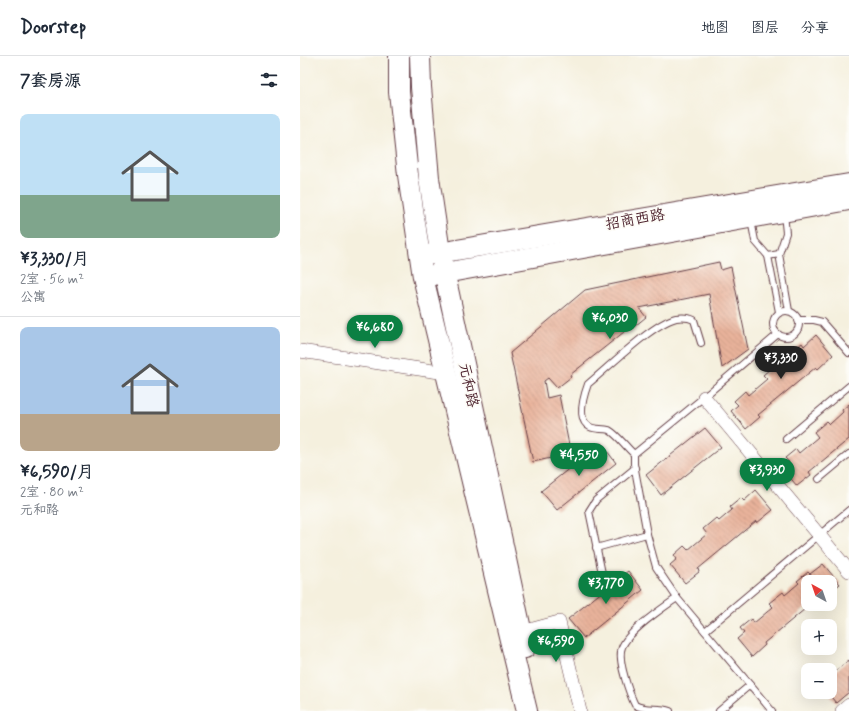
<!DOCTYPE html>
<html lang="zh">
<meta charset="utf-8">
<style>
body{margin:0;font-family:Mynerve,"LXGW WenKai TC",sans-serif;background:#f2f2f3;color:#1f2937;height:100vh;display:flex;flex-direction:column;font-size:15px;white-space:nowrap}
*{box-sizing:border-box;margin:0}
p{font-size:13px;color:#747a83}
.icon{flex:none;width:22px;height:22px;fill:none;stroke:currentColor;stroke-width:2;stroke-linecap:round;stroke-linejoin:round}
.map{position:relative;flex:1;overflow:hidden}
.sheet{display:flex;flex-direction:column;background:#fff;width:300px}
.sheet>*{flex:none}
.needle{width:26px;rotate:320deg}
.fabs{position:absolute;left:501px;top:519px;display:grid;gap:8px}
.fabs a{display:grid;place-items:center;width:36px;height:36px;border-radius:8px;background:#fff;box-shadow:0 4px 16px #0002;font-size:20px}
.price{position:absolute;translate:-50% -34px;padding:0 9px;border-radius:14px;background:#0b8043;color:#fff;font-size:13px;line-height:26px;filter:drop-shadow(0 1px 2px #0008)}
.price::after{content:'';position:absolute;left:50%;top:24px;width:12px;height:9px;margin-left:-6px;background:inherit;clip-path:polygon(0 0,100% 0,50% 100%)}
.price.active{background:#222;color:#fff}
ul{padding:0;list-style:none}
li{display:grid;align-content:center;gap:8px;height:212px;padding:0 20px}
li+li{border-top:1px solid #e0e1e3}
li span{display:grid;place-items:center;height:124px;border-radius:8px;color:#555}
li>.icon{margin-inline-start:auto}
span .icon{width:72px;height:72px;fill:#fffc;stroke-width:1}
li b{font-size:17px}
h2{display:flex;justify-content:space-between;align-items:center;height:48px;padding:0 20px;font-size:17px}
header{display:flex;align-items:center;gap:24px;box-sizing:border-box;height:56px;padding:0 20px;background:#fff;border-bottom:1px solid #e0e1e3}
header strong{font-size:19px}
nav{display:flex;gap:22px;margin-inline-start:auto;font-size:14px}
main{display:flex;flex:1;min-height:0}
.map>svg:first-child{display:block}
.building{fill:url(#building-back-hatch)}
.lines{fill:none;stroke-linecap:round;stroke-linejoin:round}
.lane-casing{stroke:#643e46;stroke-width:8}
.street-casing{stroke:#643e46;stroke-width:14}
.primary-casing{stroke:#643e46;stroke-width:22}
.lane{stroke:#fff;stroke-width:6}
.street{stroke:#fff;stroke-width:13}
.primary{stroke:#fff;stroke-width:20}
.labels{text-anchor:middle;stroke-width:3.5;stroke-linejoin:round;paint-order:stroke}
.street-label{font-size:15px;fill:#4a1f2b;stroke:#fdfcf7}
</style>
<header>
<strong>Doorstep</strong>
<nav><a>地图</a><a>图层</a><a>分享</a></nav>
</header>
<main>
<section class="sheet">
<h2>7套房源<svg class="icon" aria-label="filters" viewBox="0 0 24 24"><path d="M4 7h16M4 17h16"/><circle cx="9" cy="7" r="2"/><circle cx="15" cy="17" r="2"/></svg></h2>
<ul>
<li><span style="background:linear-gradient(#bfe0f5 65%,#7fa58c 0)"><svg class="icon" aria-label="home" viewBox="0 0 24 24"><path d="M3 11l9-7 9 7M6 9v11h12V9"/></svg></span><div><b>¥3,330/月</b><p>2室 · 56 m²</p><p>公寓</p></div></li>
<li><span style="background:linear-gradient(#a9c7e8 70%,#b9a48a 0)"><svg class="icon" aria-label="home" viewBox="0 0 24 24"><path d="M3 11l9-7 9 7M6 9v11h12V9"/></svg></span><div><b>¥6,590/月</b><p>2室 · 80 m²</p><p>元和路</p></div></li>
</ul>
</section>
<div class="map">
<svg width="549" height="655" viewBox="0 0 549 655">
<defs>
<pattern id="building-back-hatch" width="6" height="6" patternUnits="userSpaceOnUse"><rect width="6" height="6" fill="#e9b39b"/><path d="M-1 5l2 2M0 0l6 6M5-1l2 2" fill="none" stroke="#bf917f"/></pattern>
</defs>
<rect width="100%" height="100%" fill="#fdfcf7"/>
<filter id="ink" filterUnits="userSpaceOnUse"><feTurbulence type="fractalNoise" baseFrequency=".025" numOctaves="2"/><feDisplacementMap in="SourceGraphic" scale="8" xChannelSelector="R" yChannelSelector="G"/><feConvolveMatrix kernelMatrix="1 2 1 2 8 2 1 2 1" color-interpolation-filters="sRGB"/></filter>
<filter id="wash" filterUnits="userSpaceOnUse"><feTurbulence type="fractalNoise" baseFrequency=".012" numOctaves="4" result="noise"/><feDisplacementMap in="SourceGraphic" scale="16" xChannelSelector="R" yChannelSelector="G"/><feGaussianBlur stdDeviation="0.9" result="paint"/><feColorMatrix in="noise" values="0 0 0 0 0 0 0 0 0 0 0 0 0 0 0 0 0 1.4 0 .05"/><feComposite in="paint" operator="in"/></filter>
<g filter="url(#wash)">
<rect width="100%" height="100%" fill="#f5f0de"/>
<g id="blocks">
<g class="building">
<polygon points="419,206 421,214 431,211 448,293 422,312 409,238 339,252 346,261 330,274 329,272 270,319 271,321 257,332 248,322 244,325 247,342 259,339 269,389 258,392 260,400 233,406 210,297 285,234"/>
<polygon points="516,279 533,299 518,313 516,311 458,359 460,361 446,373 431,355 438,349 434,345 445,335 448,339 467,323 463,319 477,307 479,310 492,299 490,297 502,287 504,290"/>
<polygon points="549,348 549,383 509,416 511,419 497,430 482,412 489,406 485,402 496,393 499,397 518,381 514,376 527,365 530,368 543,356 542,354"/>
<polygon points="405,372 421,391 361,439 346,419"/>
<polygon points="301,387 316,407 257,454 241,435"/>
<polygon points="456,434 473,454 457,467 456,465 398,513 399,516 385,527 370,509 377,503 374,499 384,490 388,494 407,478 403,473 416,462 419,465 432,454 430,451 441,442 444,445"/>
<polygon points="523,508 540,528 530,536 530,526 508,526 508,548 511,548 464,587 465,589 452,601 437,583 444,577 440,572 451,563 454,567 473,551 469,547 483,536 485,539 499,527 497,525 508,516 510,518"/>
<polygon points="328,515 343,534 284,582 268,563"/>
<polygon points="549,604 549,636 536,647 527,636 530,636 530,619"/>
</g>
</g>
</g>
<g filter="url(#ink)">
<use href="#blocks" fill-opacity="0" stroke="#643e46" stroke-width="1"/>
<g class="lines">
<defs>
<g id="lane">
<polyline points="451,164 455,185 468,200 479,198 486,177 484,158"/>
<polyline points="479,198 489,255"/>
<polyline points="468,200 479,256"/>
<circle cx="486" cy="268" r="13"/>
<polyline points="498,264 514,264 522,266 549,297"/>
<polyline points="486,383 549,330"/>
<path d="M334,398C326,391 318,379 309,374C303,372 296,374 290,371C276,364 284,339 288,328C309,311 352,268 376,262C383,261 388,261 394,264L401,287"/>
<polyline points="519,423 549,398"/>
<polyline points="296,492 347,478"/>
<polyline points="303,522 289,455 296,444 335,412"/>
<polyline points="405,575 549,454"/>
<path d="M370,655C358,651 345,655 335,649C329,637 319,608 321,595C323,578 363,552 377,542"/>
<polyline points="419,655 450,629"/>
<polyline points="472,655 377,542 356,511 347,478 334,408 334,398 404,341 478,278"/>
</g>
<g id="street">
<polyline points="0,295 146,317"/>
<polyline points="404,341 549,515"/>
<polyline points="222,576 259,566 280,655"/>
<polyline points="542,655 549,649"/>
</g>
<g id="primary">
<polyline points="99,0 99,36 108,119 123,221 227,655"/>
<polyline points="120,0 121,31 129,122 140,196 225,592"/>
<polyline points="127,199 549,128"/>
<polyline points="133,219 549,144"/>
</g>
</defs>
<use href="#lane" class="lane-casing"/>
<use href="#street" class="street-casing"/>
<use href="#primary" class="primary-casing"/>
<use href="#lane" class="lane"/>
<use href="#street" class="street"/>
<use href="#primary" class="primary"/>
</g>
</g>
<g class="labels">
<g class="street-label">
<text transform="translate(335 163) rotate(-10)" y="5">招商西路</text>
<text transform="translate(169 329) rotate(78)" y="5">元和路</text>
</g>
</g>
</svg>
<div class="fabs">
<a><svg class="needle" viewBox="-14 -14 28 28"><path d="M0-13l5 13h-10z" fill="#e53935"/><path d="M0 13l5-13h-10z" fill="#747a83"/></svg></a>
<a>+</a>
<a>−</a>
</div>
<b class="price" style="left:310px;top:284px">¥6,030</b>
<b class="price" style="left:75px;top:293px">¥6,680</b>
<b class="price active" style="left:481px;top:324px">¥3,330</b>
<b class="price" style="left:279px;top:421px">¥4,550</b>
<b class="price" style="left:467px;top:436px">¥3,930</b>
<b class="price" style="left:306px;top:549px">¥3,770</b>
<b class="price" style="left:256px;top:607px">¥6,590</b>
</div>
</main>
